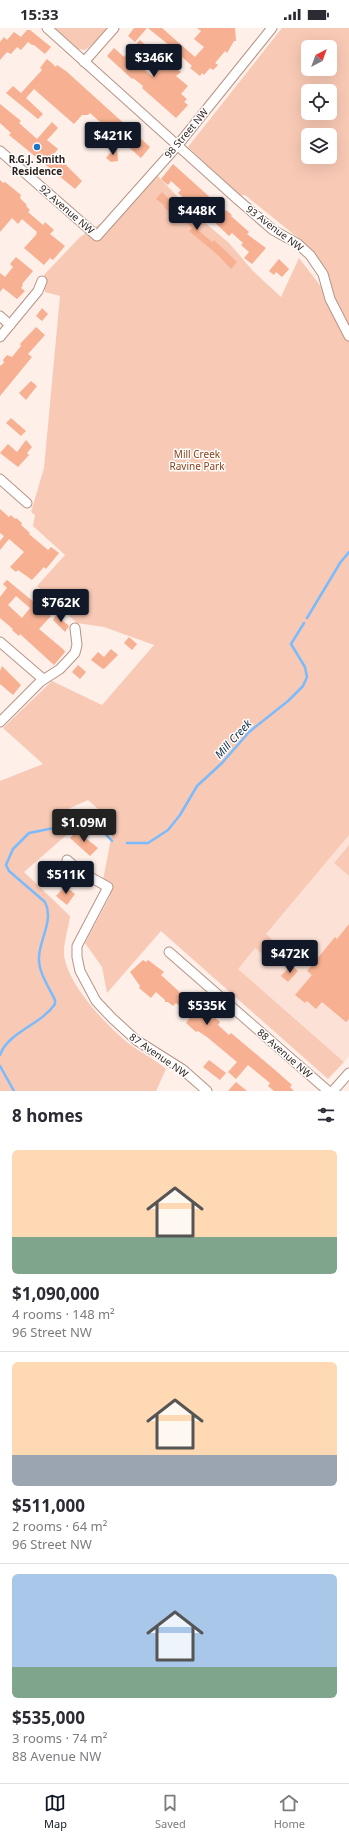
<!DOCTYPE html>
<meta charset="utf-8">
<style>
body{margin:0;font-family:"Noto Sans",sans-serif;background:#f2f2f3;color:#2b2b33;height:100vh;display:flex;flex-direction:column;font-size:15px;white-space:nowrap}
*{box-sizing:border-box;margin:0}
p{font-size:13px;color:#7c7c81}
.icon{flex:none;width:22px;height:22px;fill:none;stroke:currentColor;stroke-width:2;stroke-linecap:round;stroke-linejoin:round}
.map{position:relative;height:1063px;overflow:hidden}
.drawer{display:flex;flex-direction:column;background:#fff;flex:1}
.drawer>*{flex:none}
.needle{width:26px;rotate:41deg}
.fabs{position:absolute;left:301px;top:12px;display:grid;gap:8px}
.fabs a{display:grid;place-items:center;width:36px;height:36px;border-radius:6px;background:#fff;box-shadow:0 4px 16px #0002;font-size:20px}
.price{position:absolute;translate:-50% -34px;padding:0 9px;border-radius:4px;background:#111827;color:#fff;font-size:13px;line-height:26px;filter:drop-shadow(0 1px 2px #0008)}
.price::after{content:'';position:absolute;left:50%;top:24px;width:12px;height:9px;margin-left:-6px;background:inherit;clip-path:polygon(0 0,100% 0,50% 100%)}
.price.current{background:#222;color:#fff}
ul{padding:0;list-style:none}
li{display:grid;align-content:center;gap:8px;height:212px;padding:0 12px}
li+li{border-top:1px solid #e1e1e2}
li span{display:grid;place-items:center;height:124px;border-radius:6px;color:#555}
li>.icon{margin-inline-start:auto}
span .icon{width:72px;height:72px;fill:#fffc;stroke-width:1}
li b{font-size:17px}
h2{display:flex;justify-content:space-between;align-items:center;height:48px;padding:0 12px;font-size:17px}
.status{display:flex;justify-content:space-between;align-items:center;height:28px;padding:0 20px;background:#fff;direction:ltr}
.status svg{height:11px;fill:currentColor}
.menu{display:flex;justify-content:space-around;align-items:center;height:56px;border-top:1px solid #e1e1e2;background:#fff;font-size:11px;color:#7c7c81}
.menu a{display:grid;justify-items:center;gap:2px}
.menu .current{color:#111827}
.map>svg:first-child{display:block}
.built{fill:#fce2d6}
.green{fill:#f8c9b5;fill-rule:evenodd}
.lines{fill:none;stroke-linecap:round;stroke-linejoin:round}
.stream{stroke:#7abbfd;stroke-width:2.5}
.building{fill:#f7b091;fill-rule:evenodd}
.minor-casing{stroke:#b69486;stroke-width:11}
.minor{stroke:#fff;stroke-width:9}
.poi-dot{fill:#1c76c3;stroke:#fff;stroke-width:1.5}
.labels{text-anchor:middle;stroke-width:3;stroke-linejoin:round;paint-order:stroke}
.street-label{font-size:10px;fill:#2c1f1a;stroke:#fff}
.poi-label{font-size:10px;font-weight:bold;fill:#2c1f1a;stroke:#fff}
.park-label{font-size:10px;fill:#8b3e15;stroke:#fff}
.water-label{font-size:11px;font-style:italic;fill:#112c47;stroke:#fff}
</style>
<div class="status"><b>15:33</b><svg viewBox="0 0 49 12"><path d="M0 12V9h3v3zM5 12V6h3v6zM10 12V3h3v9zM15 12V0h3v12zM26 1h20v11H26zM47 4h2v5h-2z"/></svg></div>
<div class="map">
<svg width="349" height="1063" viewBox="0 0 349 1063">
<rect width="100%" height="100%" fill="#feefe9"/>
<polygon class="built" points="349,806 349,1028 344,1034 237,941"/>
<g class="green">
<polygon points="55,0 107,0 93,16 85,22 78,21"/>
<path d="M282,0H349V807L266,906L289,926L278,939L255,920L238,941L344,1034L328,1051L161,903L107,965L102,939L85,915L110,868L103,852L114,795L88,772L59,785L71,803L24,844L70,888C69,898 63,917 64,927C68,957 105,996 128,1015C141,1025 155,1031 166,1041L156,1063H0V753L43,736L3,700L52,653L102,677L154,617L104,599L77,595L37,558L65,527L33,498L35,487L31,484L44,440L60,268L45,264L44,247L80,209L103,194L137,162L157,147L191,183L229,215L253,243L281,269L299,230L329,269L323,246L298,216L302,213L245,167L239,168L188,119ZM308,19H330V41H308ZM308,63H330V85H308ZM308,107H330V129H308Z"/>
<polygon points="349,817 349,848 334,835"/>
</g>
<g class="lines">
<g class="stream">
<polyline points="307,590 340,535 349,524"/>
<polyline points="127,815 148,815 168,802 180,787 197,758 222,735 249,704 288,673 303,658 307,649 305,639 291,616 304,595"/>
<path d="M0,1027C8,1004 41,997 55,976V972C49,959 38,944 39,929C40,910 54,892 45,874L9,843L6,837L13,821L29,805L54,800L84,788L91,790L112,813"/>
<polyline points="0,1038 14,1063"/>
</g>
</g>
<g class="building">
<polygon points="134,0 147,0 135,14 128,8"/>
<polygon points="148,0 162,0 195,29 204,19 194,11 201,3 197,0 235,0 236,13 234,13 227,25 225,23 215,35 218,37 213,42 210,40 204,47 202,45 200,48 190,40 192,38 170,18"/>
<polygon points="27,2 30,2 51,19 45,26 34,17 32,17 28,14 21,22 17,19 11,26 7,24 0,32 0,14 4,9 7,12 14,4 21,9"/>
<polygon points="140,12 154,25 141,39 152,48 166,33 181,44 176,48 188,58 181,66 187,71 184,74 188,77 176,90 142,60 143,58 133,50 132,51 107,28 114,20 124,29"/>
<polygon points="47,31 56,39 57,37 66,43 150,119 141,130 90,85 88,87 82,87 74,96 34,61 26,70 43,86 38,91 6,65 13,58 21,65 42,42 40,40"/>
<polygon points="0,76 21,93 19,95 37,111 52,94 58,100 47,112 58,121 52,128 63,137 64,135 82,153 75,161 9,107 11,105 0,95"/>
<polygon points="117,117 118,133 111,134 106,130"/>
<polygon points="173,136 214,173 213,174 224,184 226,182 232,187 231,188 249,204 247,206 266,220 252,236 244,230 249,224 241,217 243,215 232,205 229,208 208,188 198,182 178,165 181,162 171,153 168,157 161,151"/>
<polygon points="0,152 3,155 5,154 21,167 20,170 27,177 26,178 30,182 28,184 43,197 45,194 54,202 50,206 65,218 53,232 50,230 44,237 24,220 36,207 37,204 22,191 18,196 12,190 0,204"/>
<polygon points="162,164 171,173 172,172 199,199 199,203 212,214 214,212 237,234 231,241 218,227 189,203 192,200 172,181 169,184 164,179 165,178 156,171"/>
<polygon points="16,229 33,243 22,256 23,257 21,260 25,263 17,271 3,260 0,264 0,245 5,249 13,239 10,236"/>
<polygon points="279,231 289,241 282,249 276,244 274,247 269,243"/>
<polygon points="42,280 48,286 42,293 36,288"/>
<polygon points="36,299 45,307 28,326 32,329 0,368 0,338 4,335 3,332 7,327 12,329 21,318 20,316"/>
<polygon points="31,353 37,358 26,372 19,365"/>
<polygon points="11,390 26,403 21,408 6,395"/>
<polygon points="26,412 32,419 27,425 29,427 18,439 0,425 8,416 17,424"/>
<polygon points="0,481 9,489 11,487 15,491 16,490 22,495 21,497 30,505 29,506 48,522 51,519 59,525 46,541 44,539 32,552 18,542 16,544 10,539 24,524 9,511 0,522 0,513 4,508 0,505"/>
<path d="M7,552L51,588L39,601L64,622L65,624L54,637L20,606L19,608L12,602L13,601L0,590V569L7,560L3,556ZM16,568L30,580L22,590L8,577Z"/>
<polygon points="56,587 69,598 65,604 53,592"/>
<polygon points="129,609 137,616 132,622 124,615"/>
<polygon points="111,621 118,627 105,640 103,641 91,632 98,624 104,629"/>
<polygon points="78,637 86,644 80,651 72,644"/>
<polygon points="2,638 21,657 13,667 0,656 0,643"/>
<polygon points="77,803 98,820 90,828 70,810"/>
<polygon points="65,858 75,866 67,877 56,868"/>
<polygon points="349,896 349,991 346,994 322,974 316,981 307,973 305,975 295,967 312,947 307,943 335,909 337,911"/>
<polygon points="143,932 146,934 148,932 164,944 161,947 185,969 188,966 220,994 218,997 229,1007 231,1005 275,1042 292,1057 290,1059 294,1063 274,1063 268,1058 270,1055 248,1037 236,1051 228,1044 237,1034 207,1009 198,1003 196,1004 186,995 191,988 176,975 173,978 168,974 165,974 165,972 156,964 151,970 139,960 140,958 130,944"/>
<polygon points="291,937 298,943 288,954 281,948"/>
<polygon points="209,1032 226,1045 220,1052 203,1039"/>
<polygon points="236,1054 247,1063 228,1063"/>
</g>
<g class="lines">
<defs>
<g id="minor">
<polyline points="47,0 237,171 273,202 298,216 310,227 323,246 330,271 349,308"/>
<polyline points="84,34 114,0"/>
<polyline points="0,123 97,208 177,118 272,0"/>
<polyline points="0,288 10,297"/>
<polyline points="0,309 38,263 42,253"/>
<polyline points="0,451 27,475"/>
<polyline points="0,614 43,651"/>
<polyline points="0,694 40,654 60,641 75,625 77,617 75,600"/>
<polyline points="67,832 81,844 108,859 77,918 77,929 80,943 96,973 112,990 136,1012 182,1041 207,1063"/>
<polyline points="169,924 328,1063"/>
<polyline points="333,1063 349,1045"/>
</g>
</defs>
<use href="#minor" class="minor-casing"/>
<use href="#minor" class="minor"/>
</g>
<circle class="poi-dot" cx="37" cy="119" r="4"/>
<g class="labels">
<g class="street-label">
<text transform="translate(186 105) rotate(-50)" y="4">98 Street NW</text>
<text transform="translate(67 181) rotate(41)" y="4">92 Avenue NW</text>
<text transform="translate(275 200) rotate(37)" y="4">93 Avenue NW</text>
<text transform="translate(285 1025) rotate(41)" y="4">88 Avenue NW</text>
<text transform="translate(159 1027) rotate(35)" y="4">87 Avenue NW</text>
</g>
<g class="poi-label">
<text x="37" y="135">R.G.J. Smith<tspan x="37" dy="12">Residence</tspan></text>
</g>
<g class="park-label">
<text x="197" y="430">Mill Creek<tspan x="197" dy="12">Ravine Park</tspan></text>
</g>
<g class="water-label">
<text transform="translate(233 711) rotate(-47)" y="4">Mill Creek</text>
</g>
</g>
</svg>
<div class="fabs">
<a><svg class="needle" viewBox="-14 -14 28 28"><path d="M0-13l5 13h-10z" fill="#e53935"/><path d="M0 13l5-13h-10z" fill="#7c7c81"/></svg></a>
<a><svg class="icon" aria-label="locate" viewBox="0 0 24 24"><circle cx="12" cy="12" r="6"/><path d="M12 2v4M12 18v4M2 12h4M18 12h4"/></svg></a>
<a><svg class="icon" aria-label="layers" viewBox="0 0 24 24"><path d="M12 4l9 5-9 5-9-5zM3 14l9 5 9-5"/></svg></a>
</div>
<b class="price" style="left:154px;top:50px">$346K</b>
<b class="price" style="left:113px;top:128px">$421K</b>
<b class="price" style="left:197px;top:203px">$448K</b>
<b class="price" style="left:61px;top:595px">$762K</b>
<b class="price current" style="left:84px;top:815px">$1.09M</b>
<b class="price" style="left:66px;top:867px">$511K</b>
<b class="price" style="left:290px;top:946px">$472K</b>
<b class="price" style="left:207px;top:998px">$535K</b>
</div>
<section class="drawer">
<h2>8 homes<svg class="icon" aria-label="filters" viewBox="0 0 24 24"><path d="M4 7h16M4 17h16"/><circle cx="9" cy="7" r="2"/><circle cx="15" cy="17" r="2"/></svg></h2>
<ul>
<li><span style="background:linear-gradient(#ffd9b3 70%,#7fa58c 0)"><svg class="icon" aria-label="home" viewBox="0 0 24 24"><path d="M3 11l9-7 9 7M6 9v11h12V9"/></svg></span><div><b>$1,090,000</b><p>4 rooms · 148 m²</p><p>96 Street NW</p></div></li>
<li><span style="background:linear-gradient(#ffd9b3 75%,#9aa5b1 0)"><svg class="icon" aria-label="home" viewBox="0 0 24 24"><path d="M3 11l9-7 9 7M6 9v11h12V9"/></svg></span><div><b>$511,000</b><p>2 rooms · 64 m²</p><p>96 Street NW</p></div></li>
<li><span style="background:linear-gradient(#a9c7e8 75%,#7fa58c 0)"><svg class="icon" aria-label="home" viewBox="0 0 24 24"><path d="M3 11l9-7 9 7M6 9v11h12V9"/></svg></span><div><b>$535,000</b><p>3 rooms · 74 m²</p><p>88 Avenue NW</p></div></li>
</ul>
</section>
<nav class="menu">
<a class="current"><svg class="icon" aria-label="map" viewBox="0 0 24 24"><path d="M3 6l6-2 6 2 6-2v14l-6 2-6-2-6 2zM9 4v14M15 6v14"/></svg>Map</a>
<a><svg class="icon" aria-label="saved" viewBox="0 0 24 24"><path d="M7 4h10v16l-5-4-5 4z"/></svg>Saved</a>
<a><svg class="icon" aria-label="home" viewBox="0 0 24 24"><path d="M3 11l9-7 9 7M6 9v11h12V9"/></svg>Home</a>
</nav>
